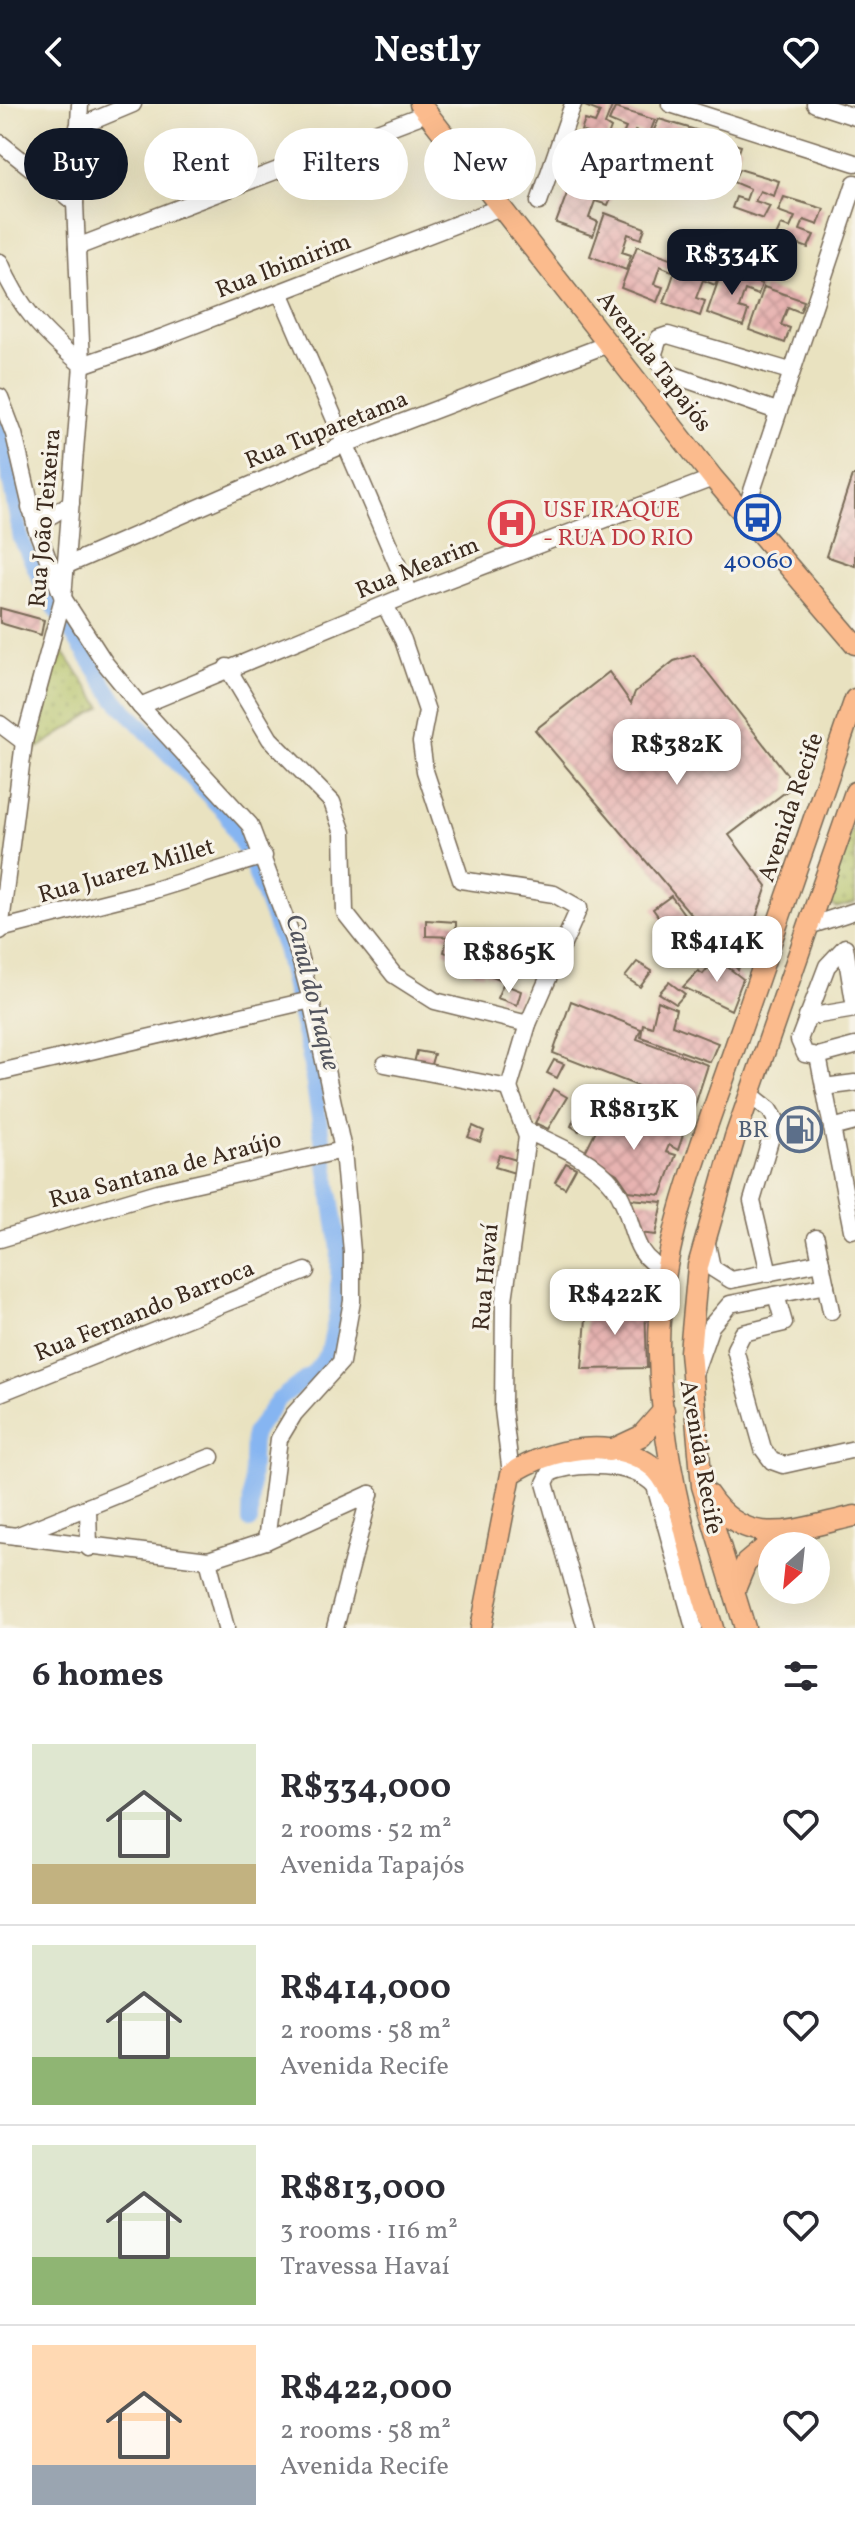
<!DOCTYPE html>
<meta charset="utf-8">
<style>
body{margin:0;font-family:Vollkorn,serif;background:#f7f7f7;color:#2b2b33;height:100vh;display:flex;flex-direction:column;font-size:30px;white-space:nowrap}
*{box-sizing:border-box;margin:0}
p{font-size:26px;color:#7c7c81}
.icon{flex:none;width:44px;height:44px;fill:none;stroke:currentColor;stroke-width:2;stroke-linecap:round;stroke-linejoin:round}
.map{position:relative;height:1524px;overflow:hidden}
.details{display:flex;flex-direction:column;background:#fff;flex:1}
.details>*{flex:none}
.banner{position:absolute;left:24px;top:24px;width:808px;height:72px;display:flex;gap:16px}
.needle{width:52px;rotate:207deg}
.tools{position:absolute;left:758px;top:1428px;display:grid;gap:16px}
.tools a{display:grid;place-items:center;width:72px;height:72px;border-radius:50%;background:#fff;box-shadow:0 8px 32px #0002;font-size:40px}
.price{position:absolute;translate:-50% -68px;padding:0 18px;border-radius:16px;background:#fff;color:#222;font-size:26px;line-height:52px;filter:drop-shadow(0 2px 4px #0008)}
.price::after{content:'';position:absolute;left:50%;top:48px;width:24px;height:18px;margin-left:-12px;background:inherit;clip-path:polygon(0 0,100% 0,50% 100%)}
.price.on{background:#111827;color:#fff}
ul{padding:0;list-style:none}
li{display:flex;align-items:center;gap:24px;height:200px;padding:0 32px}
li+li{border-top:2px solid #e1e1e2}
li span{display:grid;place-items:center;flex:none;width:224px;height:160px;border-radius:0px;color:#555}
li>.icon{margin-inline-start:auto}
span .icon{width:96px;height:96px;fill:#fffc;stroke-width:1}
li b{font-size:34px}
h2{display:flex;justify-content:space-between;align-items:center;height:96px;padding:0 32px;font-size:34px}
.pill{padding:0 28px;border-radius:36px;background:#fff;box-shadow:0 8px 32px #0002;font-size:28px;line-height:72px}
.pill.on{background:#111827;color:#fff}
header{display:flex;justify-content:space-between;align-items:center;height:104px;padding:0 32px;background:#111827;color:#fff;font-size:36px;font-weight:700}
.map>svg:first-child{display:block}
.park{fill:url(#park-dots);stroke:#767440;stroke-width:2}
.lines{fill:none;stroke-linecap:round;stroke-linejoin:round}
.canal{stroke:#86b5f1;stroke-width:16}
.building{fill:url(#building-cross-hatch)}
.minor-casing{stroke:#786a57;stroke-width:19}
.major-casing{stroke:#786a57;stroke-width:23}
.minor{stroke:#fff;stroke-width:16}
.major{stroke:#fbbb8d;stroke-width:20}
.labels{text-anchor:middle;stroke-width:6;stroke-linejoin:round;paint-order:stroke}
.street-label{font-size:24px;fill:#3b2a1e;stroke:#f7f3e8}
.health-label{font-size:24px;fill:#be3a42;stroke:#f7f3e8;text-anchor:start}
.transit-label{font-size:24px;fill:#164399;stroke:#f7f3e8}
.service-label{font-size:24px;fill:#4e5e75;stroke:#f7f3e8;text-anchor:end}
.water-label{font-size:26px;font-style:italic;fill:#52545d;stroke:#f7f3e8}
</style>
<header><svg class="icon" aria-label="back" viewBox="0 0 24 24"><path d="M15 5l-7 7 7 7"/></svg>Nestly<svg class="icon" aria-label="heart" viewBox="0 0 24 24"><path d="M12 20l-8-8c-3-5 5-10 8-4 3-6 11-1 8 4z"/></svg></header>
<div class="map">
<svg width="855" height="1524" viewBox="0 0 855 1524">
<defs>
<pattern id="park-dots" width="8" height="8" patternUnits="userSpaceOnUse" patternTransform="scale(2)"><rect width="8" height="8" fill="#b0bf61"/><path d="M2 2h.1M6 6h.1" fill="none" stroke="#909b4f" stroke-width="1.8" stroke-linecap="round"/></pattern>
<pattern id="building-cross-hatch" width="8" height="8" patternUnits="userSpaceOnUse" patternTransform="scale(2)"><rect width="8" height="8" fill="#e7b3b1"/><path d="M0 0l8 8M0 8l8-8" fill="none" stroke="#c79a98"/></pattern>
</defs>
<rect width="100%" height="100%" fill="#f7f3e8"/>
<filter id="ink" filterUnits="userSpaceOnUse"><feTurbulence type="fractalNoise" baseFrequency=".0125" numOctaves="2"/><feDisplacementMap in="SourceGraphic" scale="16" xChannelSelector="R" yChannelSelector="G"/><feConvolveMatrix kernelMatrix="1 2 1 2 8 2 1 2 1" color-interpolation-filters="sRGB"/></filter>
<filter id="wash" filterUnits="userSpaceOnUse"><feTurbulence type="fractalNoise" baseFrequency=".006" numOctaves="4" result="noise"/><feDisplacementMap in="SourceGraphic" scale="32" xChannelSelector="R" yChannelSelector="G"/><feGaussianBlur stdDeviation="1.8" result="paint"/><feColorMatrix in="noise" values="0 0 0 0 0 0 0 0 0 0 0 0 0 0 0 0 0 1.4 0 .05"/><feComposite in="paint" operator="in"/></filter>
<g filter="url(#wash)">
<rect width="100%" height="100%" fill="#e9e2c0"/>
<g class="park">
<polygon points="61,545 102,603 33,647 35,625"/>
<polygon points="855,715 855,799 836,804 827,796"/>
</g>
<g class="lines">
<polyline class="canal" points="0,324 21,435 52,499 114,594 226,710 250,756 284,844 309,949 339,1145 337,1209 328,1250 313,1269 278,1296 253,1330 250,1417"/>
</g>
<g id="blocks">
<g class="building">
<polygon points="580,0 613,0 605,20 611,24 606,37 581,27 585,16 595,19 600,8"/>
<polygon points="615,4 655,16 649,31 635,27 631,37 645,42 639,55 607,43 611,32 621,35 626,24 609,17"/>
<polygon points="659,15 699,27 694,42 680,38 675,47 690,53 683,66 652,54 656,43 666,46 670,35 653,28"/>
<polygon points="701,30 741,42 736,57 722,52 717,62 732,67 725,80 694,68 698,58 708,61 712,49 695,43"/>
<polygon points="739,65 779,77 774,92 760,87 755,97 770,102 763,115 732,104 736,93 746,96 750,85 733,78"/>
<polygon points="572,76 612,91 608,101 595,97 589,114 598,118 593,132 556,119"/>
<polygon points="784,93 824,105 818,121 804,116 800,126 814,131 808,144 776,132 781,121 790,124 795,113 778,107"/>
<polygon points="605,109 645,124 641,135 628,130 622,148 631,151 626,166 590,152"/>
<polygon points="637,142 676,156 672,167 660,162 654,180 663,183 657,198 621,184"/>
<polygon points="679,155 719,170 715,181 703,176 696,194 705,197 700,212 664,199"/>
<polygon points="722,166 762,180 758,191 745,186 739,204 748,207 743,222 707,209"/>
<polygon points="764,183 804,197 800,208 788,203 781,221 790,224 785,239 749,226"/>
<polygon points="852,372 855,372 855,462 826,452"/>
<polygon points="0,504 44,516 41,531 0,519"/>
<polygon points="694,551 787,670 788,686 729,731 767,782 738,866 535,626 609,568 631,599 635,588 674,557"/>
<polygon points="671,792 687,814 669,828 653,805"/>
<polygon points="426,816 456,818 456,833 426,832"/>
<polygon points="447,836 459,840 454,852 444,848"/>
<polygon points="472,849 484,851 483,870 468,867"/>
<polygon points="716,854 743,875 731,906 683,883 698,867 703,870"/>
<polygon points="488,858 503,862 502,876 485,869"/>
<polygon points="637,858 652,867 640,883 625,873"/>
<polygon points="669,878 685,890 676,900 659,889"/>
<polygon points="503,880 521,887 517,901 497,894"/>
<polygon points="571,897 641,925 637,935 708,961 694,1004 553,949"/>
<polygon points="658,897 676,905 672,921 718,939 710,958 641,933 643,920 652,923"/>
<polygon points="417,947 434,950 429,967 413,963"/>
<polygon points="554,956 564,960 557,974 547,969"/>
<polygon points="553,985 567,993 548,1025 535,1019"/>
<polygon points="607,1004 633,1018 683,1031 678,1046 669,1041 666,1048 676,1051 661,1091 629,1087 617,1070 584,1050"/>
<polygon points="578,1006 588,1010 579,1027 571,1022"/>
<polygon points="473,1022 484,1027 480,1038 468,1033"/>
<polygon points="499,1051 520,1057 518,1070 495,1063"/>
<polygon points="566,1059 576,1064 565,1084 555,1078"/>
<polygon points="630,1095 663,1098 656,1131 639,1129"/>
<polygon points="645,1199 647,1264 582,1265 587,1202"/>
</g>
</g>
</g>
<g filter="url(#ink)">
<use href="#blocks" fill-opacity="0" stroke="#786a57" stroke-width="2"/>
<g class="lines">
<defs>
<g id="minor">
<polyline points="670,0 855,59"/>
<polyline points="815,0 855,13"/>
<polyline points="78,23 133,0"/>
<polyline points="0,39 75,99"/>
<polyline points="539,98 573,0"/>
<polyline points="77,143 427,9"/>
<path d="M0,158C18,203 45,230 82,261L163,233L501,103"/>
<polyline points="280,188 410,490"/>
<polyline points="0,293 14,330 36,424 63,494 105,559 140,602 250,721 299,851 311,896 343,1046 352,1148 352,1197 341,1258 294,1310 279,1335 266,1437"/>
<polyline points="777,307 668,269 653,252 659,234 668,231 790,267"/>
<polyline points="30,404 52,411 71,399"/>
<polyline points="744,411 855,79"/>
<polyline points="65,462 343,341 608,240"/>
<polyline points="385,501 403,536 427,607 421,638 425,667 461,776 554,790 579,804 528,920 509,984"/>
<polyline points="227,563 270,635 332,698 343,729 345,809 394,871 435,897 528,920"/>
<polyline points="140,602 410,490 713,374"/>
<polyline points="0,620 24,638"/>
<polyline points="809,822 855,807"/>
<polyline points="0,825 154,786 264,752"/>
<polyline points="0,827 24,638 63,494 82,261 75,99 80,0"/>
<polyline points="807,913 855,905"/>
<polyline points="818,952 855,942"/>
<polyline points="385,960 509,984"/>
<polyline points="0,968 311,896"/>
<polyline points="824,983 855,979"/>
<polyline points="509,984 527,1033 504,1196 503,1305 511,1370"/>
<polyline points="750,990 770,1006 776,1016 752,1097 769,1169"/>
<polyline points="832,1024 855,1018"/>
<path d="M525,1026C555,1040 593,1055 614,1082C636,1111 627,1153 666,1166"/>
<polyline points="852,1126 818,952 805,950 799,936 827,862 845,843 855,904"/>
<polyline points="816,1134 831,1207"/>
<polyline points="0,1135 158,1088 343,1046"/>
<polyline points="707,1140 712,1164 731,1176 821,1158"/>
<polyline points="776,1191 784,1219 743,1229 735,1245 763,1345 772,1357 783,1361 855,1345"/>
<polyline points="694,1270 711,1222 730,1200 826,1181"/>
<polyline points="0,1289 306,1167"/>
<polyline points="88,1403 89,1444"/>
<polyline points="0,1430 208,1456 266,1437 370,1390"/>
<polyline points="16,1432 211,1353"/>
<polyline points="208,1456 226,1524"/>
<polyline points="335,1524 370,1390"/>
<path d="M586,1524L545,1379L550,1369C578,1357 634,1359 655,1382L694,1524"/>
</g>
<g id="major">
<polyline points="420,0 713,374 855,540"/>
<polyline points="609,1347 641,1332 664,1306"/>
<path d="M708,1390C747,1449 798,1424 855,1412"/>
<polyline points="734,1488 746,1459 783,1428"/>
<path d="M481,1524L511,1370C549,1345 612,1331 652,1362C662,1369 667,1381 673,1392"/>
<path d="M713,1524C685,1438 661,1342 659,1251C657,1143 702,1040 736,940C776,825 815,710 855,595"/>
<polyline points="745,1524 702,1382 690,1248 698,1162 735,1033 855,688"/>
</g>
</defs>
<use href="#minor" class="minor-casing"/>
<use href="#major" class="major-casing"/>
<use href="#minor" class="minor"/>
<use href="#major" class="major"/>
</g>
</g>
<defs>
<symbol id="bus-ring" viewBox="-11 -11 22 22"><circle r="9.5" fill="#f7f3e8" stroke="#1a4fb4" stroke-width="1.5"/><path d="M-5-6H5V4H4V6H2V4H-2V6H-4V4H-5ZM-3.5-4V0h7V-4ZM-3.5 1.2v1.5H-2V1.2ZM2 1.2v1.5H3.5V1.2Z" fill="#1a4fb4"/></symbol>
<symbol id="hospital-ring" viewBox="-11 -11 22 22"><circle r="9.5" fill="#f7f3e8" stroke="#e0444e" stroke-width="1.5"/><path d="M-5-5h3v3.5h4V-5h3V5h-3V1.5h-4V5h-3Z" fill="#e0444e"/></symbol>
<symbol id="fuel-ring" viewBox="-11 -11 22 22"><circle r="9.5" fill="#f7f3e8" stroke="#5c6f8a" stroke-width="1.5"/><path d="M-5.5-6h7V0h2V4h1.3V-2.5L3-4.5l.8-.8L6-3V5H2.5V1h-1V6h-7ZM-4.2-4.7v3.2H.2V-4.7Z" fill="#5c6f8a"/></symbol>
</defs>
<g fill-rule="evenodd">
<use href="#bus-ring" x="732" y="388" width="51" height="51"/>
<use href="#hospital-ring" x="486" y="394" width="51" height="51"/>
<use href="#fuel-ring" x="774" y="1000" width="51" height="51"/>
</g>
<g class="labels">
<g class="street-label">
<text transform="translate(283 161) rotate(-21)" y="8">Rua Ibimirim</text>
<text transform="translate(655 257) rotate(52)" y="8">Avenida Tapajós</text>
<text transform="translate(326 325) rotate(-22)" y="8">Rua Tuparetama</text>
<text transform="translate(44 414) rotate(-85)" y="8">Rua João Teixeira</text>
<text transform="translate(417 463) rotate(-22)" y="8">Rua Mearim</text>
<text transform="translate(790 703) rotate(-71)" y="8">Avenida Recife</text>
<text transform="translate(126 766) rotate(-16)" y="8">Rua Juarez Millet</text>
<text transform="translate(165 1065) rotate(-15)" y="8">Rua Santana de Araújo</text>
<text transform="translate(485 1173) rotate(-85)" y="8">Rua Havaí</text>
<text transform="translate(144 1206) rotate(-22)" y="8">Rua Fernando Barroca</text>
<text transform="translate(702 1353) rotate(80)" y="8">Avenida Recife</text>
</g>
<g class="health-label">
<text x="543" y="413">USF IRAQUE<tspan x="543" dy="28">- RUA DO RIO</tspan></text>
</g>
<g class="transit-label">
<text x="758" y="464">40060</text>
</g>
<g class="service-label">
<text x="769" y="1033">BR</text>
</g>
<g class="water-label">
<text transform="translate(314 888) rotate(76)" y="9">Canal do Iraque</text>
</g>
</g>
</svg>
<div class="tools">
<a><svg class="needle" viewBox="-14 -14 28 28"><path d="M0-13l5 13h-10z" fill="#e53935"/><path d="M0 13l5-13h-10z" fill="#7c7c81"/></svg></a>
</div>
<b class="price on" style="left:732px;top:193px">R$334K</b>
<b class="price" style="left:677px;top:683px">R$382K</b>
<b class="price" style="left:717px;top:880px">R$414K</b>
<b class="price" style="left:509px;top:891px">R$865K</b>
<b class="price" style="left:634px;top:1048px">R$813K</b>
<b class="price" style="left:615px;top:1233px">R$422K</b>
<div class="banner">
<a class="pill on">Buy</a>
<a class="pill">Rent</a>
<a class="pill">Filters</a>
<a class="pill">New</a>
<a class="pill">Apartment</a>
</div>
</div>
<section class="details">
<h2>6 homes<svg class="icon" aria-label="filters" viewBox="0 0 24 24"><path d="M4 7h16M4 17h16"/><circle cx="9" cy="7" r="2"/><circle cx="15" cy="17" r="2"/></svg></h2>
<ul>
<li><span style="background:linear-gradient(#dfe7d0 75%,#c2b280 0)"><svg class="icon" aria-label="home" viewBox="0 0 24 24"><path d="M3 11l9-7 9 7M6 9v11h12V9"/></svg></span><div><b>R$334,000</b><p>2 rooms · 52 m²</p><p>Avenida Tapajós</p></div><svg class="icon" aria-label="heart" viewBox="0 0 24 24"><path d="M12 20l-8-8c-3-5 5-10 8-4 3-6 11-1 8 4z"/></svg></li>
<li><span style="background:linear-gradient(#dfe7d0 70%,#8fb573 0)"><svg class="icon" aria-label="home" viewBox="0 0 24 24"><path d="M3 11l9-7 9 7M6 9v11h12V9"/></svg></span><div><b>R$414,000</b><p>2 rooms · 58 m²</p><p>Avenida Recife</p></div><svg class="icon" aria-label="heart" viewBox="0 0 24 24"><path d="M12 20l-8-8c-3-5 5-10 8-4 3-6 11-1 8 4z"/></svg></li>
<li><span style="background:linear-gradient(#dfe7d0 70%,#8fb573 0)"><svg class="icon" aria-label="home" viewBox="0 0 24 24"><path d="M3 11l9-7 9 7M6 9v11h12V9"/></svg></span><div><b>R$813,000</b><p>3 rooms · 116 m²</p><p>Travessa Havaí</p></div><svg class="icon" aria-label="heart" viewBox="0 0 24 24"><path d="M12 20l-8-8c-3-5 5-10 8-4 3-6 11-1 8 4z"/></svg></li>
<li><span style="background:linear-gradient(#ffd9b3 75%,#9aa5b1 0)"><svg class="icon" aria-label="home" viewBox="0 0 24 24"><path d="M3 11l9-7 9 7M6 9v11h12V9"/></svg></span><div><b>R$422,000</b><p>2 rooms · 58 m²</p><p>Avenida Recife</p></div><svg class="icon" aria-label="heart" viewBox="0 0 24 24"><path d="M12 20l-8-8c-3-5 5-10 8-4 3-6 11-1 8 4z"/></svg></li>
</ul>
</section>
